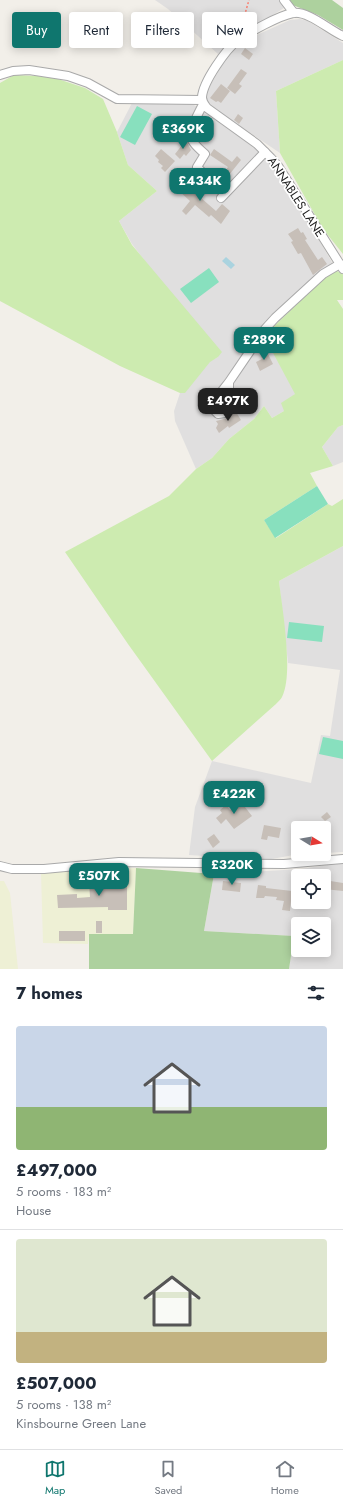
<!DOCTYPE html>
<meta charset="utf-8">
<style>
body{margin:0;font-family:Jost,sans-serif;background:#f6f6f7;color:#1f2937;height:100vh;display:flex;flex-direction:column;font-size:15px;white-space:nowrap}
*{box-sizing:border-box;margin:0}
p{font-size:13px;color:#747a83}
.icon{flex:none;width:22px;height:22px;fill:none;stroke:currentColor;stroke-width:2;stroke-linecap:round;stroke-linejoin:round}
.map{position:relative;height:969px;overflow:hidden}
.details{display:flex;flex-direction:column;background:#fff;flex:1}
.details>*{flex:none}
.hud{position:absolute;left:12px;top:12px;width:319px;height:36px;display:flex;gap:8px}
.needle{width:26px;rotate:101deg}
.tools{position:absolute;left:291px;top:821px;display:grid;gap:8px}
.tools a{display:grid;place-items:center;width:40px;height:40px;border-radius:4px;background:#fff;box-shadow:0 2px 10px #0003;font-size:20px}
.price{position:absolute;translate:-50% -34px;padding:0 9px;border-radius:8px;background:#0f766e;color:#fff;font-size:13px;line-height:26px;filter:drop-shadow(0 1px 2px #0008)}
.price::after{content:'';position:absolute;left:50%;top:24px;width:12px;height:9px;margin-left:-6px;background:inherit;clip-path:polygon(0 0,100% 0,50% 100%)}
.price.selected{background:#222;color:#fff}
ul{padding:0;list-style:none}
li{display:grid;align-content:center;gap:8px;height:212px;padding:0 16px}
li+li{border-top:1px solid #e0e1e3}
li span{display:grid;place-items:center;height:124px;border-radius:4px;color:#555}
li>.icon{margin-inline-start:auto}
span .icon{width:72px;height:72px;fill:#fffc;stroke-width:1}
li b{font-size:17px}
h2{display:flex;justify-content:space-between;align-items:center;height:48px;padding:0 16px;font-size:17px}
.pill{padding:0 14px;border-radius:4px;background:#fff;box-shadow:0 2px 10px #0003;font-size:14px;line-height:36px}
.pill.selected{background:#0f766e;color:#fff}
.tabs{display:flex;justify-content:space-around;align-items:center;height:56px;border-top:1px solid #e0e1e3;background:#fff;font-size:11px;color:#747a83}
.tabs a{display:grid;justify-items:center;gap:2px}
.tabs .selected{color:#0f766e}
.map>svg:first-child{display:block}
.residential{fill:#e0dfdf;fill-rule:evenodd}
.farmland{fill:#eef0d5}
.grass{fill:#cdebb0}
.forest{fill:#add19e}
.pitch{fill:#88e0be}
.water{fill:#aad3df}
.building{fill:#c7bfb8}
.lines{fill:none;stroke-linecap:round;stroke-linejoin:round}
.minor-casing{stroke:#a9a9a9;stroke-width:10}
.path{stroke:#fa8072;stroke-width:1.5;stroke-dasharray:2 2;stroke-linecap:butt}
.minor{stroke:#fff;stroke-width:8}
.labels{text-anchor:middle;stroke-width:3.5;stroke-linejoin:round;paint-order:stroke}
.street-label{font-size:12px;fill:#222;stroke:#fff}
</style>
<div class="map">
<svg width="343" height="969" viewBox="0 0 343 969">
<rect width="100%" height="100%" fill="#f2efe9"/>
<g class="residential">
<polygon points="155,0 287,0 290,4 270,17 244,31 228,43 218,54 168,9"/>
<polygon points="300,19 308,21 343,43 343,60 276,91 280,153 209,105 207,101 207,95 208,89 224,62 235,49 246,40 290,20"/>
<polygon points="132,103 192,104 207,112 262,153 271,162 303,212 337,271 329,273 295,394 284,411 272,418 264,406 254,419 229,439 212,458 196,469 175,421 174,411 180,393 185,392 210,361 218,357 132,244 119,221 157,191 128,165 117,132"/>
<polygon points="343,425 343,462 333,466 322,447 338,427"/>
<polygon points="343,546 343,852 324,853 324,828 298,828 298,854 299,854 266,860 189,855 195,807 212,761 311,783 321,735 330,736 340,670 288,663 279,581"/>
<path d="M334,864H343V969H289L293,936L204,931L214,874L301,869ZM298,876H324V902H298ZM298,924H324V950H298Z"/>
</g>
<g class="farmland">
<polygon points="136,868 133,935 89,934 88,944 43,943 41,873"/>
<polygon points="0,881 4,881 10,893 18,969 0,969"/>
</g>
<g class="grass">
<polygon points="343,60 343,254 323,229 280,153 276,91"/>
<polygon points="14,75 38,76 58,79 85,88 103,99 117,132 128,165 157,191 119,221 132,245 222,352 218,357 210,362 185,393 180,393 120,366 0,301 0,83"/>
<path d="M337,271L343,274V300H337L343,309V425L338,427L322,447L333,466L310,473L317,486L264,520L276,538L328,504L332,506L343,499V546L279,581C282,607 294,674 282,697C281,699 278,702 276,704L212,761L128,644L65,552L169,496L196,469L212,458L229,439L254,419L264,406L272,418L284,411L281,403L295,394L264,336L323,279L329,273Z"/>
</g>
<g class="forest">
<polygon points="287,0 332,0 343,8 343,30 318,15 290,4"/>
<polygon points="136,868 214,874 204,931 294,936 289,969 89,969 89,934 133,934"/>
</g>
<g class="pitch">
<polygon points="137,106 152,114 135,145 120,137"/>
<polygon points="209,268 219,282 191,303 180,289"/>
<polygon points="317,486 328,504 275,538 264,520"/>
<polygon points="289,622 324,626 322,642 287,638"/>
<polygon points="323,737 343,741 343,759 319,754"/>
</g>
<polygon class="water" points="226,257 235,265 231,269 222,261"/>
<g class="building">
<polygon points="213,21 222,29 211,42 202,33"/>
<polygon points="245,48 253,54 249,60 241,54"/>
<polygon points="241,69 247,73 239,84 242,86 235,94 227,88"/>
<polygon points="221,84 230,91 221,103 218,101 216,102 210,98"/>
<polygon points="238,114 243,118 239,124 234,120"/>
<polygon points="186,140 191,150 186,156 184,154 180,159 175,154"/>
<polygon points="161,149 175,161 165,172 161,168 163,166 158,162 159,160 155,156"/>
<polygon points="214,149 232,162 237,156 241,160 217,190 218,180 228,167 210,155"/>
<polygon points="180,177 184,181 186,178 193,184 191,186 194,189 193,191 216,211 222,204 230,211 221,224 211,215 209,217 195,205 186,215 182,211 190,201 177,189 178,188 174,184"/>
<polygon points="298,228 301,233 303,232 307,239 305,240 318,260 322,257 327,264 313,275 301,253 298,254 291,242 293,241 288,234"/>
<polygon points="266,350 273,364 260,371 256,362 262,359 260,353"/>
<polygon points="236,412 241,420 229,428 228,426 219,433 216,428 218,424 216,421 228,418 231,414"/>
<polygon points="241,802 252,816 234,829 226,819 221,824 216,818 222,813 220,810 226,805 230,810"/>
<polygon points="327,812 331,817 325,821 321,817"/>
<rect x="298" y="821" width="11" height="7"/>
<polygon points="264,825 281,828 279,838 268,836 267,840 261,839"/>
<rect x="291" y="826" width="7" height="8"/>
<polygon points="214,834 220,842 213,848 207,839"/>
<polygon points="108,880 127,881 127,910 108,910 108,907 58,908 57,895 77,894 77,898 90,897 89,882 108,882"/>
<polygon points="324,880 343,883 343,891 324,889"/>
<polygon points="223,881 241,883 240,892 222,890"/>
<polygon points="258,885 266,886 266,888 292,891 290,911 282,910 284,901 276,900 277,897 265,896 264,898 256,898"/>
<rect x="96" y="921" width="6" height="12"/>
<rect x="59" y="931" width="26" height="10"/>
</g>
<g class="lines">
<defs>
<g id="minor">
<polyline points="284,0 294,13"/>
<path d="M343,36C329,30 309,11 293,13C278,16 250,32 238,40C226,49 203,82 202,97C202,102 204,104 207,108L257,144L271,158L278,166L343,269"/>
<polyline points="0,75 13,71 29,70 68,76 88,83 117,99 202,100"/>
<path d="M203,104C199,113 187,132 192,140C195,146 201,150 205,154L197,167L205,175"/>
<polyline points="221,198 265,152"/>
<path d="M229,382C223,390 214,399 214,410L218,414L225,413L229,406V382L265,329L275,318L323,274L340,264"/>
<polyline points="0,866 12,869 44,869 119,862 284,864 343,859"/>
</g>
</defs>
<use href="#minor" class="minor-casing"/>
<polyline class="path" points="240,31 249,0"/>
<use href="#minor" class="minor"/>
</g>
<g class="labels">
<g class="street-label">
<text transform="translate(296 197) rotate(57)" y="4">ANNABLES LANE</text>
</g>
</g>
</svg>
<div class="tools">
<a><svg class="needle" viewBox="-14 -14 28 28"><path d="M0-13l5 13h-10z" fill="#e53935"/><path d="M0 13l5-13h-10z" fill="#747a83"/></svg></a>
<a><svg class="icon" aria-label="locate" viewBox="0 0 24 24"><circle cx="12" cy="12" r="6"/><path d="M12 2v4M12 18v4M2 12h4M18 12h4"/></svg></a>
<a><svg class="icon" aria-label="layers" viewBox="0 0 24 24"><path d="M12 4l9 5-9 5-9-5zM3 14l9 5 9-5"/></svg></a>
</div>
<b class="price" style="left:183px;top:150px">£369K</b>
<b class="price" style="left:200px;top:202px">£434K</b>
<b class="price" style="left:264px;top:361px">£289K</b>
<b class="price selected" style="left:228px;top:422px">£497K</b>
<b class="price" style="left:234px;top:815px">£422K</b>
<b class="price" style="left:232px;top:886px">£320K</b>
<b class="price" style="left:99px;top:897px">£507K</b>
<div class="hud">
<a class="pill selected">Buy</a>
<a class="pill">Rent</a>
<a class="pill">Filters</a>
<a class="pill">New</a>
</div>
</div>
<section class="details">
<h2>7 homes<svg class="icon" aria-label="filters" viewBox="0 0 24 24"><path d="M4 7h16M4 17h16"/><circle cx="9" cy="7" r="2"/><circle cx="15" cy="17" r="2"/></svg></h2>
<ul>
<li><span style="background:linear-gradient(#c9d6e8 65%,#8fb573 0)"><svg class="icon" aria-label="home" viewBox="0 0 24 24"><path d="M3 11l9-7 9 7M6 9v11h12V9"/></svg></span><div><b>£497,000</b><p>5 rooms · 183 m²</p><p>House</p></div></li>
<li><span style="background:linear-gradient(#dfe7d0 75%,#c2b280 0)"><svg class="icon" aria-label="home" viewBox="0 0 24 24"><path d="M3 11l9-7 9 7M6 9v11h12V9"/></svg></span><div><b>£507,000</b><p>5 rooms · 138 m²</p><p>Kinsbourne Green Lane</p></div></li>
</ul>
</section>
<nav class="tabs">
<a class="selected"><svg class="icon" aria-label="map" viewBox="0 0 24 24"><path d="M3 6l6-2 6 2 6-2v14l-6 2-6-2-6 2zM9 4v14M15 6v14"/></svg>Map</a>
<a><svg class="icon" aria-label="saved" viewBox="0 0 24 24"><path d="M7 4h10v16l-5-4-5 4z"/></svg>Saved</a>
<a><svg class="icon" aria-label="home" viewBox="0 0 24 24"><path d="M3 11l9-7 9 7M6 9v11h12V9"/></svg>Home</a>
</nav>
